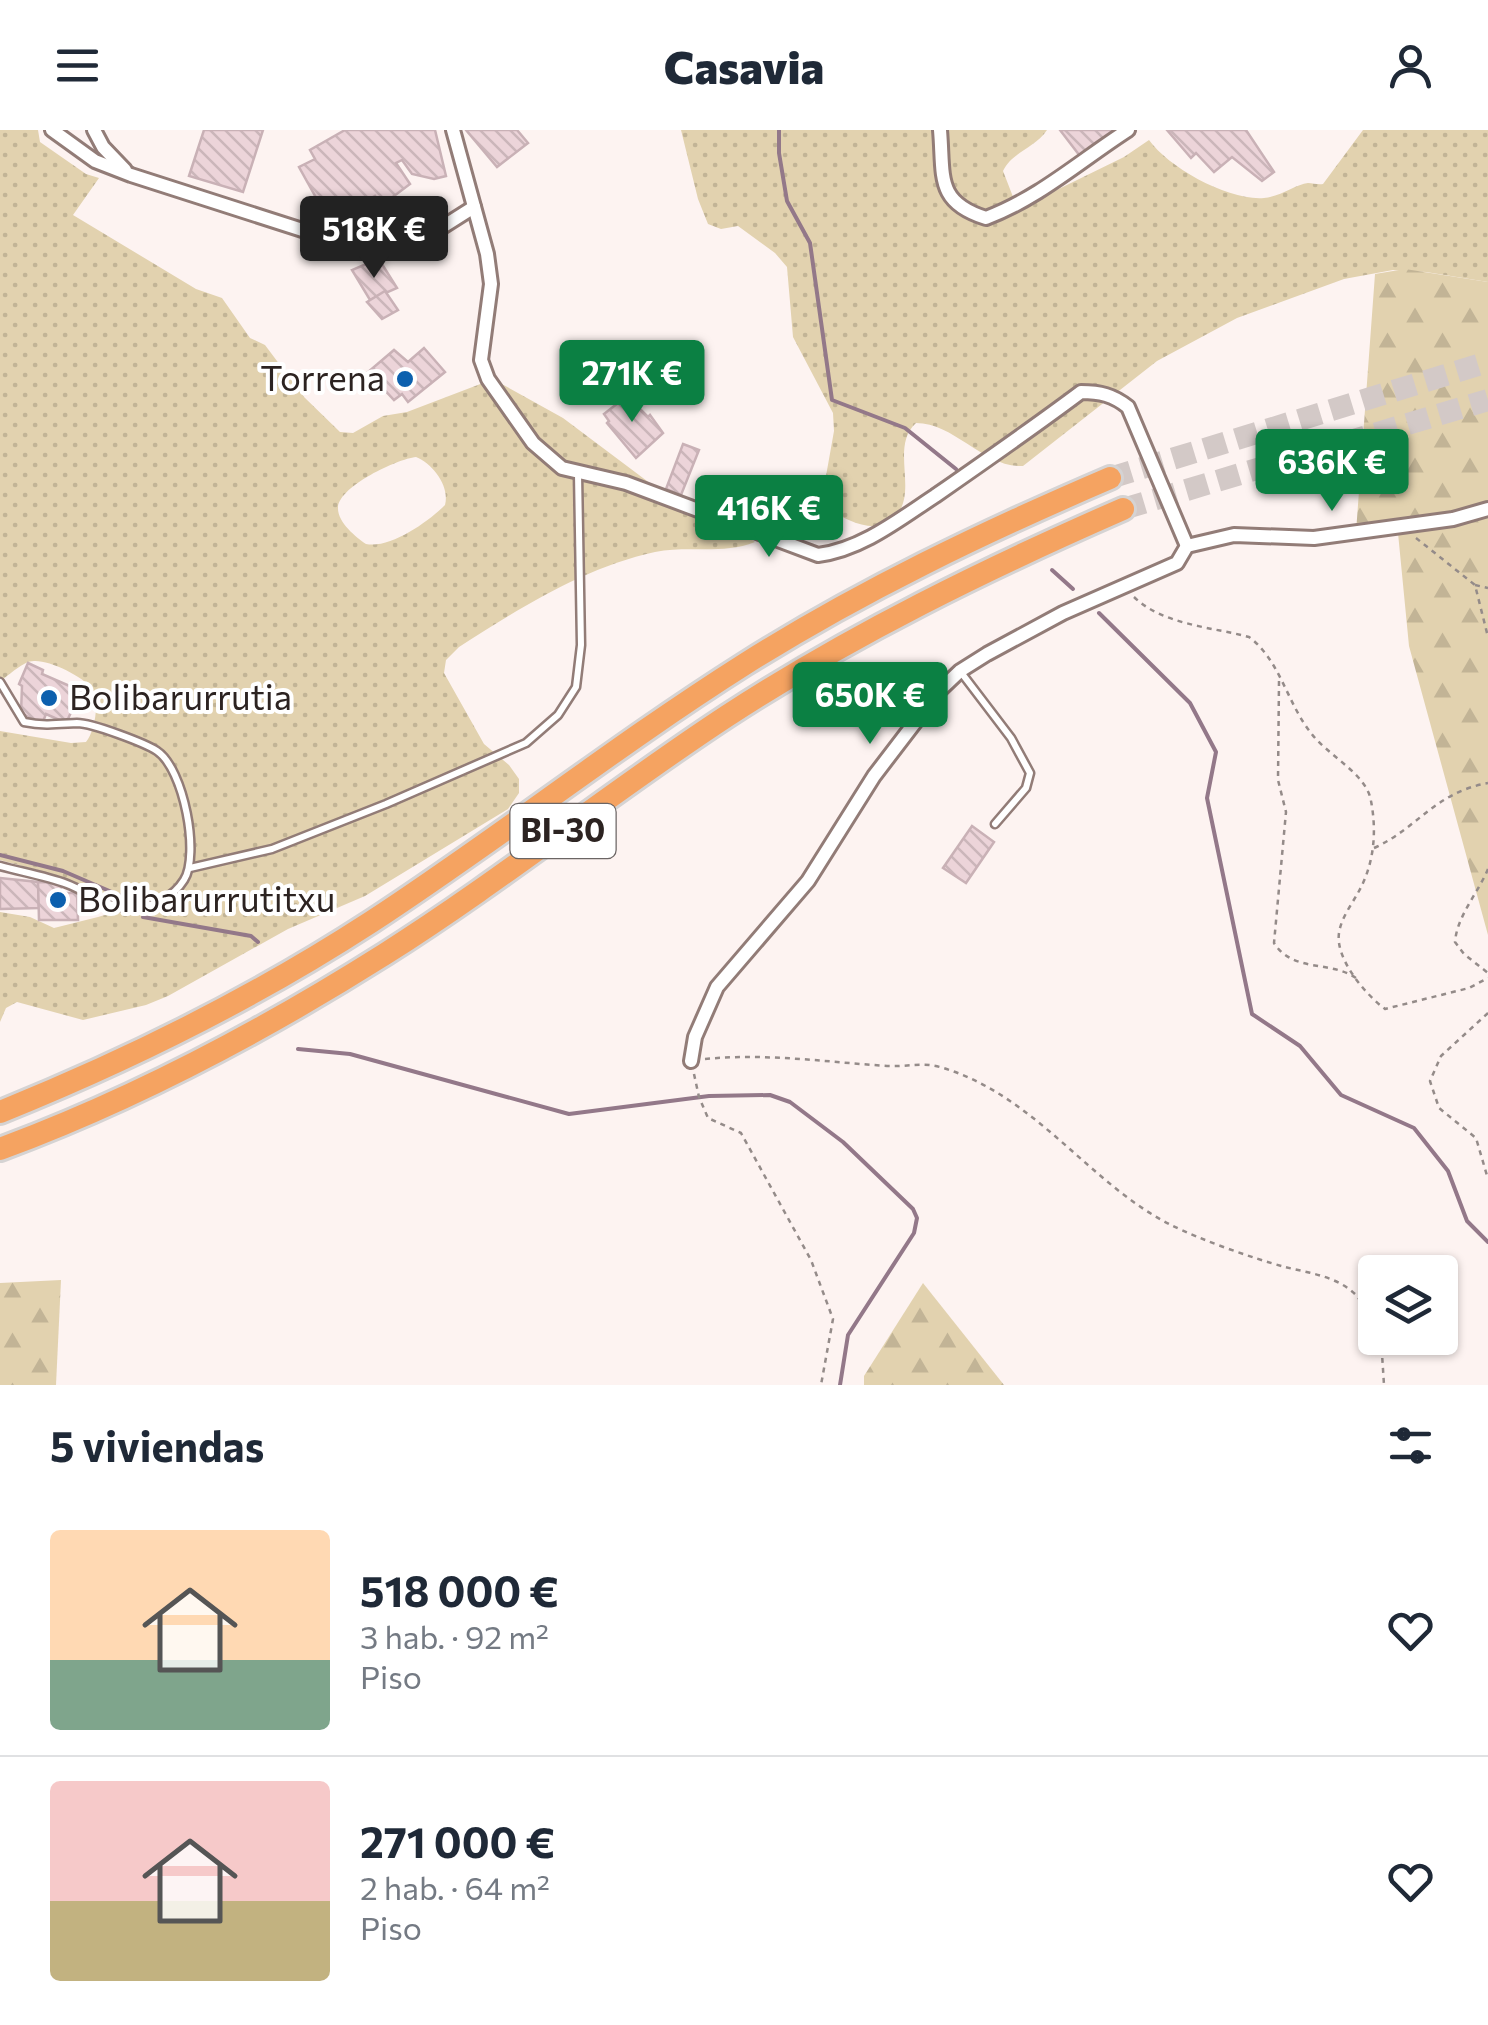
<!DOCTYPE html>
<html lang="es">
<meta charset="utf-8">
<style>
body{margin:0;font-family:Commissioner,sans-serif;background:#f2f2f3;color:#1f2937;height:100vh;display:flex;flex-direction:column;font-size:38px;white-space:nowrap}
*{box-sizing:border-box;margin:0}
p{font-size:32px;color:#747a83}
.icon{flex:none;width:55px;height:55px;fill:none;stroke:currentColor;stroke-width:2;stroke-linecap:round;stroke-linejoin:round}
.map{position:relative;height:1255px;overflow:hidden}
.details{display:flex;flex-direction:column;background:#fff;flex:1}
.details>*{flex:none}
.controls{position:absolute;left:1358px;top:1125px;display:grid;gap:20px}
.controls a{display:grid;place-items:center;width:100px;height:100px;border-radius:10px;background:#fff;box-shadow:0 2px 8px #0004;font-size:50px}
.price{position:absolute;translate:-50% -85px;padding:0 22px;border-radius:10px;background:#0b8043;color:#fff;font-size:32px;line-height:65px;filter:drop-shadow(0 2px 5px #0008)}
.price::after{content:'';position:absolute;left:50%;top:60px;width:30px;height:22px;margin-left:-15px;background:inherit;clip-path:polygon(0 0,100% 0,50% 100%)}
.price.active{background:#222;color:#fff}
ul{padding:0;list-style:none}
li{display:flex;align-items:center;gap:30px;height:250px;padding:0 50px}
li+li{border-top:2px solid #e0e1e3}
li span{display:grid;place-items:center;flex:none;width:280px;height:200px;border-radius:10px;color:#555}
li>.icon{margin-inline-start:auto}
span .icon{width:120px;height:120px;fill:#fffc;stroke-width:1}
li b{font-size:42px}
h2{display:flex;justify-content:space-between;align-items:center;height:120px;padding:0 50px;font-size:42px}
header{display:flex;justify-content:space-between;align-items:center;height:130px;padding:0 50px;background:#fff;font-size:45px;font-weight:800}
.map>svg:first-child{display:block}
.grass{fill:url(#grass-dots);fill-rule:evenodd}
.forest{fill:url(#forest-firs)}
.lines{fill:none;stroke-linecap:round;stroke-linejoin:round}
.stream{stroke:#937889;stroke-width:4}
.building{fill:url(#building-back-hatch);stroke:#c9b1b6;stroke-width:2.5}
.motorway-tunnel{stroke:#d3c9c7;stroke-width:22;stroke-dasharray:22 11;stroke-linecap:butt}
.service-casing{stroke:#927c77;stroke-width:11}
.minor-casing{stroke:#927c77;stroke-width:18}
.motorway-casing{stroke:#d5d3d3;stroke-width:28}
.path{stroke:#948b89;stroke-width:2.5;stroke-dasharray:5 5;stroke-linecap:butt}
.service{stroke:#fff;stroke-width:6}
.minor{stroke:#fff;stroke-width:12}
.motorway{stroke:#f5a361;stroke-width:22}
.poi-dot{fill:#0c60ae;stroke:#fff;stroke-width:4}
.labels{text-anchor:middle;stroke-width:8;stroke-linejoin:round;paint-order:stroke}
.shield{fill:#fff;stroke:#6b6564;stroke-width:2.5}
.shield-label{font-size:32px;font-weight:bold;fill:#2c2321}
.poi-label{font-size:35px;fill:#2c2321;stroke:#fff;text-anchor:start}
</style>
<header><svg class="icon" aria-label="menu" viewBox="0 0 24 24"><path d="M4 6h16M4 12h16M4 18h16"/></svg>Casavia<svg class="icon" aria-label="person" viewBox="0 0 24 24"><circle cx="12" cy="8" r="4"/><path d="M4 21q1-7 8-7t8 7"/></svg></header>
<div class="map">
<svg width="1488" height="1255" viewBox="0 0 1488 1255">
<defs>
<pattern id="grass-dots" width="8" height="8" patternUnits="userSpaceOnUse" patternTransform="scale(2.5)"><rect width="8" height="8" fill="#e2d2af"/><path d="M2 2h.1M6 6h.1" fill="none" stroke="#c2b496" stroke-width="1.8" stroke-linecap="round"/></pattern>
<pattern id="forest-firs" width="22" height="20" patternUnits="userSpaceOnUse" patternTransform="scale(2.5)"><rect width="22" height="20" fill="#e2d2af"/><path d="M5 1l3.5 6h-7zM16 11l3.5 6h-7z" fill="#c2b496"/></pattern>
<pattern id="building-back-hatch" width="6" height="6" patternUnits="userSpaceOnUse" patternTransform="scale(2.5)"><rect width="6" height="6" fill="#ecd4d9"/><path d="M-1 5l2 2M0 0l6 6M5-1l2 2" fill="none" stroke="#cbb6ba"/></pattern>
</defs>
<rect width="100%" height="100%" fill="#fdf3f1"/>
<g class="grass">
<path d="M0,0H38L40,12L86,44L99,48L73,85L196,159L222,168L250,208L265,215L304,267L340,302L353,303L383,286L407,282L483,253H500L563,288L663,363L734,397L755,412C722,425 689,415 655,422C585,437 518,479 459,517L446,530L444,543L484,614L509,635L519,649V663L508,679L365,766L288,799L168,866L146,875L83,890L17,872L6,878L0,892V782L30,787L54,798L98,787L108,784L112,777C100,752 27,738 0,730V601L71,613L86,612C95,601 100,571 92,559C83,546 49,530 34,531C23,531 10,545 0,551ZM416,327C433,334 450,356 445,375C428,392 390,419 366,414C356,407 337,392 338,377C340,356 397,329 416,327Z"/>
<path d="M681,0H1047C1035,18 1012,22 1003,41L1015,72L1024,76L1124,27L1149,10C1169,38 1229,71 1264,68C1280,67 1296,54 1308,53C1313,53 1318,55 1323,54L1363,0H1488V152L1426,142L1393,140L1344,149L1237,188L1157,231L1023,336C984,338 955,293 916,293C887,319 925,371 887,393C868,404 837,385 821,374L834,301L833,283L793,207L787,137L775,123L738,96L721,99L708,94L698,69Z"/>
</g>
<g class="forest">
<polygon points="1405,139 1488,152 1488,805 1409,516 1398,403 1356,402 1375,144"/>
<polygon points="61,1150 56,1255 0,1255 0,1153"/>
<polygon points="923,1153 1004,1255 864,1255 864,1246"/>
</g>
<g class="lines">
<g class="stream">
<polyline points="779,0 779,23 787,71 810,113 832,270 905,298 956,339"/>
<polyline points="1052,440 1073,459"/>
<polyline points="1099,483 1190,573 1216,622 1207,668 1252,884 1300,916 1341,965 1414,998 1448,1041 1467,1091 1488,1112"/>
<polyline points="0,725 63,741 121,766"/>
<polyline points="143,787 251,806 258,812"/>
<polyline points="298,919 350,924 569,984 709,966 770,965 790,972 843,1012 913,1079 917,1088 914,1103 848,1205 840,1255"/>
</g>
</g>
<g class="building">
<polygon points="204,0 263,0 243,62 189,46"/>
<polygon points="345,0 435,0 446,46 434,49 412,44 402,30 396,33 410,54 382,75 375,66 334,90 328,89 299,37 315,29 310,20"/>
<polygon points="466,0 517,0 528,13 497,37"/>
<polygon points="1060,0 1117,0 1080,26"/>
<polygon points="1167,0 1246,0 1274,42 1262,51 1232,27 1214,42 1196,23 1191,28"/>
<polygon points="366,134 371,142 382,134 397,158 370,170 352,140"/>
<polygon points="385,161 398,180 382,189 367,172"/>
<polygon points="424,218 445,242 408,272 402,264 394,270 368,242 394,220 408,232"/>
<polygon points="622,261 648,287 650,285 663,303 636,328 607,293 609,291 604,284 618,273 614,268"/>
<polygon points="683,314 699,320 681,365 666,359"/>
<polygon points="28,533 43,540 42,544 81,561 66,593 46,584 42,594 21,583 22,556 19,554"/>
<polygon points="972,696 994,712 966,753 943,738"/>
<polygon points="0,748 38,752 39,778 0,779"/>
<polygon points="38,752 61,753 61,763 77,763 78,790 39,790"/>
</g>
<g class="lines">
<g class="motorway-tunnel">
<polyline points="1110,348 1488,232"/>
<polyline points="1123,379 1488,270"/>
</g>
<defs>
<g id="service">
<polyline points="960,541 1011,608 1030,643 1026,658 995,694"/>
<path d="M0,552L24,592C44,596 58,594 77,593C92,593 145,613 157,621C184,639 200,725 184,750C173,768 152,777 132,778C108,779 88,762 67,754C46,746 22,742 0,736"/>
<polyline points="190,738 272,719 386,674 526,613 558,585 576,557 581,515 578,344"/>
</g>
<g id="minor">
<polyline points="52,0 95,31 131,45 374,123 414,115 474,77"/>
<polyline points="94,0 103,17 125,40"/>
<path d="M453,0L487,124L491,154L481,230L488,249L533,313L562,338L626,353L818,425C861,420 900,389 935,366C984,332 1033,298 1081,262C1100,262 1113,265 1128,277L1187,416"/>
<path d="M940,0C944,46 935,72 986,88C1039,68 1080,31 1128,0"/>
<polyline points="691,931 695,907 717,857 808,751 874,646 939,561 960,541 987,524 1063,483 1177,433 1187,416 1234,405 1314,408 1453,389 1488,379"/>
</g>
<g id="motorway">
<path d="M0,982C129,930 254,868 371,792C498,709 617,615 745,534C861,461 984,402 1110,348"/>
<path d="M0,1019C135,969 263,901 385,824C502,750 611,662 727,586C853,504 986,439 1123,379"/>
</g>
</defs>
<use href="#service" class="service-casing"/>
<use href="#minor" class="minor-casing"/>
<use href="#motorway" class="motorway-casing"/>
<g class="path">
<polyline points="1416,408 1475,455 1488,507"/>
<polyline points="1475,455 1488,458"/>
<path d="M1134,467C1163,495 1212,497 1249,507C1280,530 1287,573 1311,603C1327,625 1367,644 1371,671C1377,702 1374,734 1359,761C1352,774 1341,788 1339,803C1335,829 1366,865 1385,879L1469,858L1488,848"/>
<path d="M1279,551L1278,650L1286,682L1274,813C1293,843 1330,830 1356,848"/>
<path d="M1374,718C1418,698 1434,663 1488,653"/>
<path d="M1488,739C1478,763 1457,786 1455,812L1464,824L1488,843"/>
<polyline points="1488,883 1441,926 1430,951 1439,978 1476,1008 1488,1049"/>
<path d="M705,929C767,923 826,932 887,936C906,937 922,932 940,937C1036,965 1088,1053 1171,1095C1201,1110 1252,1128 1285,1137C1309,1143 1336,1146 1355,1164C1363,1172 1369,1187 1375,1197"/>
<polyline points="694,944 699,967 708,988 741,1003 811,1130 833,1189 821,1255"/>
<polyline points="1381,1208 1384,1255"/>
</g>
<use href="#service" class="service"/>
<use href="#minor" class="minor"/>
<use href="#motorway" class="motorway"/>
</g>
<g class="poi-dot">
<circle cx="405" cy="249" r="10"/>
<circle cx="49" cy="568" r="10"/>
<circle cx="58" cy="770" r="10"/>
</g>
<g class="labels">
<rect class="shield" x="510.5" y="674" width="105" height="54" rx="8"/>
<g class="shield-label">
<text x="563" y="712">BI-30</text>
</g>
<g class="poi-label">
<text x="385" y="261" text-anchor="end">Torrena</text>
<text x="69" y="580">Bolibarurrutia</text>
<text x="78" y="782">Bolibarurrutitxu</text>
</g>
</g>
</svg>
<div class="controls">
<a><svg class="icon" aria-label="layers" viewBox="0 0 24 24"><path d="M12 4l9 5-9 5-9-5zM3 14l9 5 9-5"/></svg></a>
</div>
<b class="price active" style="left:374px;top:151px">518K €</b>
<b class="price" style="left:632px;top:295px">271K €</b>
<b class="price" style="left:1332px;top:384px">636K €</b>
<b class="price" style="left:769px;top:430px">416K €</b>
<b class="price" style="left:870px;top:617px">650K €</b>
</div>
<section class="details">
<h2>5 viviendas<svg class="icon" aria-label="filters" viewBox="0 0 24 24"><path d="M4 7h16M4 17h16"/><circle cx="9" cy="7" r="2"/><circle cx="15" cy="17" r="2"/></svg></h2>
<ul>
<li><span style="background:linear-gradient(#ffd9b3 65%,#7fa58c 0)"><svg class="icon" aria-label="home" viewBox="0 0 24 24"><path d="M3 11l9-7 9 7M6 9v11h12V9"/></svg></span><div><b>518 000 €</b><p>3 hab. · 92 m²</p><p>Piso</p></div><svg class="icon" aria-label="heart" viewBox="0 0 24 24"><path d="M12 20l-8-8c-3-5 5-10 8-4 3-6 11-1 8 4z"/></svg></li>
<li><span style="background:linear-gradient(#f6c9c9 60%,#c2b280 0)"><svg class="icon" aria-label="home" viewBox="0 0 24 24"><path d="M3 11l9-7 9 7M6 9v11h12V9"/></svg></span><div><b>271 000 €</b><p>2 hab. · 64 m²</p><p>Piso</p></div><svg class="icon" aria-label="heart" viewBox="0 0 24 24"><path d="M12 20l-8-8c-3-5 5-10 8-4 3-6 11-1 8 4z"/></svg></li>
</ul>
</section>
